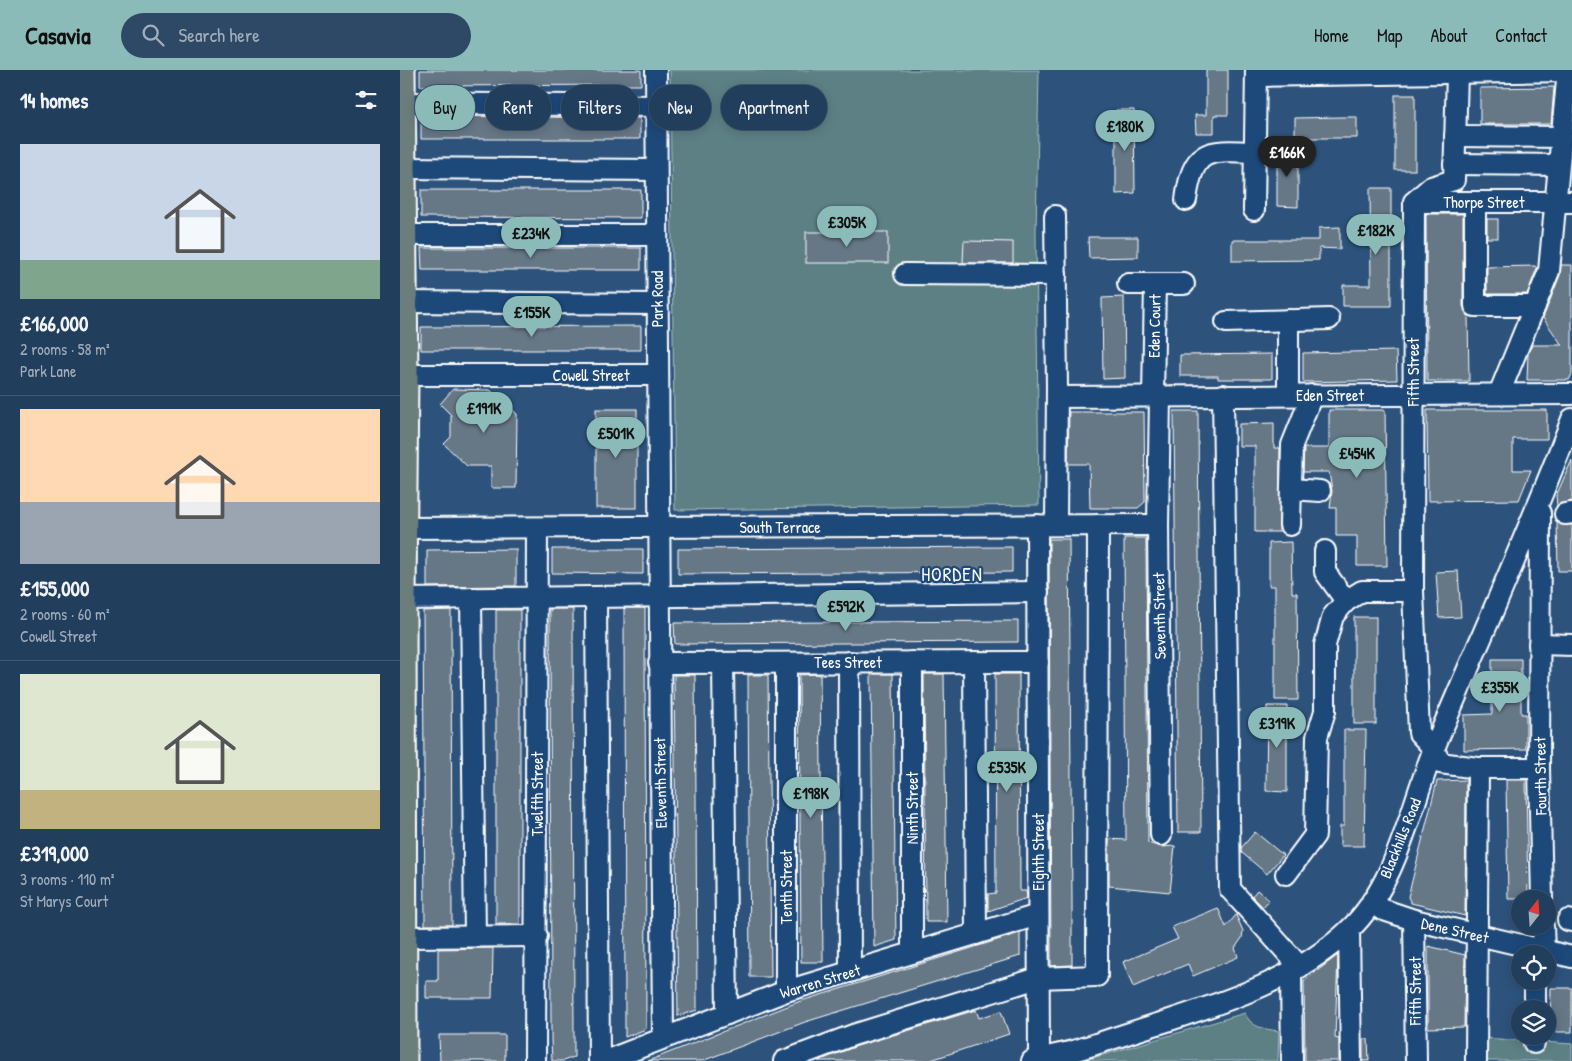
<!DOCTYPE html>
<meta charset="utf-8">
<style>
body{margin:0;font-family:"Patrick Hand",sans-serif;background:#2e4966;color:#f1f3f6;height:100vh;display:flex;flex-direction:column;font-size:19px;white-space:nowrap}
*{box-sizing:border-box;margin:0}
p{font-size:16px;color:#a2aebc}
.icon{flex:none;width:28px;height:28px;fill:none;stroke:currentColor;stroke-width:2;stroke-linecap:round;stroke-linejoin:round}
.map{position:relative;flex:1;overflow:hidden}
.panel{display:flex;flex-direction:column;background:#223e5d;width:400px}
.panel>*{flex:none}
.top-card{position:absolute;left:15px;top:15px;width:475px;height:45px;display:flex;gap:10px}
.needle{width:32px;rotate:17deg}
.controls{position:absolute;left:1111px;top:820px;display:grid;gap:10px}
.controls a{display:grid;place-items:center;width:45px;height:45px;border-radius:50%;background:#223e5d;box-shadow:0 2px 12px #0003,0 0 0 1px #3f5772;font-size:25px}
.price{position:absolute;translate:-50% -42px;padding:0 11px;border-radius:18px;background:#8bbbb9;color:#111;font-size:16px;line-height:32px;filter:drop-shadow(0 1px 2px #0008)}
.price::after{content:'';position:absolute;left:50%;top:30px;width:15px;height:11px;margin-left:-8px;background:inherit;clip-path:polygon(0 0,100% 0,50% 100%)}
.price.selected{background:#222;color:#fff}
ul{padding:0;list-style:none}
li{display:grid;align-content:center;gap:10px;height:265px;padding:0 20px}
li+li{border-top:1px solid #3f5772}
li span{display:grid;place-items:center;height:155px;border-radius:0px;color:#555}
li>.icon{margin-inline-start:auto}
span .icon{width:90px;height:90px;fill:#fffc;stroke-width:1}
li b{font-size:21px}
h2{display:flex;justify-content:space-between;align-items:center;height:60px;padding:0 20px;font-size:21px}
.pill{padding:0 18px;border-radius:22px;background:#223e5d;box-shadow:0 2px 12px #0003,0 0 0 1px #3f5772;font-size:18px;line-height:45px}
.pill.selected{background:#8bbbb9;color:#111}
header{display:flex;align-items:center;gap:30px;box-sizing:border-box;height:70px;padding:0 25px;background:#8bbbb9;color:#111}
header strong{font-size:24px}
nav{display:flex;gap:28px;margin-inline-start:auto;font-size:18px}
.search{width:350px;height:45px;background:#2e4966;display:flex;align-items:center;gap:12px;box-sizing:border-box;padding:0 18px;border-radius:28px;color:#a2aebc;font-size:19px}
main{display:flex;flex:1;min-height:0}
.map>svg:first-child{display:block}
.green{fill:#5d8085;stroke:#aec0c2}
.building{fill:#667786;stroke:#fff}
.lines{fill:none;stroke-linecap:round;stroke-linejoin:round}
.minor-casing{stroke:#fff;stroke-width:24}
.major-casing{stroke:#fff;stroke-width:29}
.minor{stroke:#1f4a7a;stroke-width:20}
.major{stroke:#6c7e7c;stroke-width:25}
.labels{text-anchor:middle;stroke-width:4.5;stroke-linejoin:round;paint-order:stroke}
.street-label{font-size:16px;fill:#fff;stroke:#1f4a7a}
.quarter-label{font-size:19px;letter-spacing:1px;fill:#fff;stroke:#1f4a7a}
</style>
<header>
<strong>Casavia</strong>
<div class="search"><svg class="icon" aria-label="search" viewBox="0 0 24 24"><circle cx="10" cy="10" r="6"/><path d="M15 15l6 6"/></svg>Search here</div>
<nav><a>Home</a><a>Map</a><a>About</a><a>Contact</a></nav>
</header>
<main>
<section class="panel">
<h2>14 homes<svg class="icon" aria-label="filters" viewBox="0 0 24 24"><path d="M4 7h16M4 17h16"/><circle cx="9" cy="7" r="2"/><circle cx="15" cy="17" r="2"/></svg></h2>
<ul>
<li><span style="background:linear-gradient(#c9d6e8 75%,#7fa58c 0)"><svg class="icon" aria-label="home" viewBox="0 0 24 24"><path d="M3 11l9-7 9 7M6 9v11h12V9"/></svg></span><div><b>£166,000</b><p>2 rooms · 58 m²</p><p>Park Lane</p></div></li>
<li><span style="background:linear-gradient(#ffd9b3 60%,#9aa5b1 0)"><svg class="icon" aria-label="home" viewBox="0 0 24 24"><path d="M3 11l9-7 9 7M6 9v11h12V9"/></svg></span><div><b>£155,000</b><p>2 rooms · 60 m²</p><p>Cowell Street</p></div></li>
<li><span style="background:linear-gradient(#dfe7d0 75%,#c2b280 0)"><svg class="icon" aria-label="home" viewBox="0 0 24 24"><path d="M3 11l9-7 9 7M6 9v11h12V9"/></svg></span><div><b>£319,000</b><p>3 rooms · 110 m²</p><p>St Marys Court</p></div></li>
</ul>
</section>
<div class="map">
<svg width="1172" height="991" viewBox="0 0 1172 991">
<rect width="100%" height="100%" fill="#2d537c"/>
<filter id="ink" filterUnits="userSpaceOnUse"><feTurbulence type="fractalNoise" baseFrequency=".02" numOctaves="2"/><feDisplacementMap in="SourceGraphic" scale="10" xChannelSelector="R" yChannelSelector="G"/><feConvolveMatrix kernelMatrix="1 2 1 2 8 2 1 2 1" color-interpolation-filters="sRGB"/></filter>
<g filter="url(#ink)">
<g class="green">
<polygon points="270,0 639,0 636,164 639,435 275,440"/>
<path d="M845,943C851,958 865,959 879,961L878,991H683Z"/>
<polygon points="1083,968 1172,974 1172,991 1083,991"/>
</g>
<g class="building">
<polygon points="20,0 241,0 241,15 20,16"/>
<polygon points="806,0 828,0 828,45 814,45 814,63 796,63 795,45 806,45"/>
<polygon points="1154,17 1151,54 1080,54 1080,18"/>
<rect x="995" y="25" width="20" height="75"/>
<polygon points="716,40 734,40 735,123 716,124"/>
<polygon points="21,46 240,48 240,69 21,69"/>
<polygon points="942,47 957,47 957,68 895,68 895,48"/>
<polygon points="877,79 898,80 898,137 877,136"/>
<polygon points="970,118 991,118 991,236 943,236 943,215 971,215"/>
<polygon points="21,120 241,120 241,148 21,147"/>
<polygon points="1026,144 1063,144 1063,236 1068,245 1069,311 1027,311"/>
<rect x="1087" y="149" width="11" height="19"/>
<polygon points="940,157 940,179 919,178 919,190 832,191 832,170 919,170 919,158"/>
<rect x="406" y="162" width="82" height="31"/>
<polygon points="688,167 738,167 738,187 689,188"/>
<polygon points="564,171 613,172 613,193 563,193"/>
<polygon points="21,178 241,178 241,200 22,200"/>
<polygon points="1161,195 1172,195 1172,304 1169,310 1127,310 1128,284 1132,275 1162,275 1143,248 1160,205"/>
<polygon points="1135,196 1137,198 1127,224 1087,224 1087,197"/>
<polygon points="724,227 725,308 703,309 702,228"/>
<polygon points="241,256 241,280 21,280 21,257"/>
<polygon points="996,281 997,310 903,312 903,283"/>
<polygon points="872,284 872,309 818,309 818,306 780,306 780,285"/>
<polygon points="53,319 90,320 117,344 116,418 91,418 91,396 67,396 44,374 51,367 51,345 40,334"/>
<rect x="196" y="339" width="41" height="99"/>
<polygon points="929,340 985,340 987,496 957,496 957,466 936,466 936,438 930,438 932,421 929,402 903,402 904,378 929,378"/>
<polygon points="1027,340 1147,340 1147,369 1113,369 1113,400 1131,400 1119,430 1028,431"/>
<polygon points="774,341 798,341 801,762 778,762"/>
<polygon points="669,342 744,342 745,432 738,438 690,438 689,394 668,394"/>
<polygon points="874,353 874,378 880,378 879,462 855,462 855,376 839,376 839,354"/>
<polygon points="1172,390 1172,431 1157,436 1156,426"/>
<polygon points="1157,452 1161,455 1172,455 1172,501 1158,501"/>
<polygon points="724,468 746,468 748,773 761,777 775,776 770,822 709,816 709,769 726,770"/>
<polygon points="649,469 669,469 672,831 672,895 651,896"/>
<polygon points="891,472 892,523 897,523 898,630 875,630 875,516 869,516 869,473"/>
<polygon points="612,477 612,502 278,504 278,479"/>
<polygon points="116,479 116,516 27,517 27,480"/>
<polygon points="152,479 243,479 243,504 152,503"/>
<polygon points="1058,501 1061,547 1039,548 1036,502"/>
<polygon points="224,538 245,538 245,548 246,959 225,967"/>
<polygon points="150,539 173,539 174,987 163,991 152,991 151,970"/>
<polygon points="51,540 52,855 25,855 23,541"/>
<rect x="96" y="540" width="24" height="314"/>
<rect x="954" y="547" width="22" height="107"/>
<polygon points="618,551 618,572 275,574 274,553"/>
<polygon points="1092,589 1121,589 1121,644 1126,644 1126,679 1064,680 1064,645 1092,644"/>
<polygon points="420,604 423,892 401,892 399,605"/>
<polygon points="471,604 493,604 495,797 496,870 474,877"/>
<polygon points="524,604 544,604 547,852 526,852"/>
<polygon points="595,604 619,604 620,821 626,821 627,828 588,841 588,824 596,823"/>
<polygon points="274,605 295,605 296,728 297,940 278,946"/>
<polygon points="348,605 368,605 371,907 350,907"/>
<polygon points="867,636 887,636 887,722 866,721"/>
<polygon points="944,660 966,660 964,776 940,776 940,756 944,756"/>
<polygon points="1066,710 1065,846 1011,833 1008,827 1037,711"/>
<polygon points="1106,710 1126,710 1128,829 1108,829"/>
<polygon points="855,762 883,785 867,804 841,782 841,778"/>
<polygon points="857,820 869,830 863,837 852,826"/>
<polygon points="818,838 826,857 836,845 843,861 842,868 835,878 838,887 793,906 788,894 733,917 723,892 778,869 772,857"/>
<polygon points="620,863 620,886 405,952 302,991 248,991 398,932"/>
<polygon points="1028,876 1065,885 1064,957 1028,958"/>
<polygon points="93,878 92,928 26,928 26,911 38,911 38,879"/>
<polygon points="938,885 935,968 939,969 939,991 905,991 904,911"/>
<polygon points="1151,918 1172,918 1172,962 1150,962"/>
<polygon points="576,940 579,948 601,941 609,964 528,991 418,991 457,976"/>
<polygon points="39,965 105,965 105,991 40,991"/>
<polygon points="963,969 968,969 969,991 963,991"/>
</g>
<g class="lines">
<defs>
<g id="minor">
<polyline points="256,0 263,968"/>
<polyline points="1057,3 1054,110 1031,117 1014,132 1013,521 1019,663 1034,679 1040,693 1078,698 1139,698"/>
<polyline points="856,6 1172,1"/>
<polyline points="3,33 256,36"/>
<polyline points="1055,66 1161,67"/>
<polyline points="1054,94 1158,95"/>
<polyline points="3,98 256,100"/>
<path d="M786,130C793,79 806,80 853,82"/>
<polyline points="1014,132 1172,132"/>
<polyline points="1075,132 1075,236 1135,236"/>
<polyline points="854,140 856,0"/>
<polyline points="655,146 657,317 656,455"/>
<polyline points="2,165 257,165"/>
<polyline points="505,204 656,205"/>
<polyline points="728,214 755,214 753,326"/>
<polyline points="755,214 784,214"/>
<polyline points="4,232 257,234"/>
<polyline points="826,252 929,249"/>
<polyline points="0,305 257,305"/>
<polyline points="1099,324 1149,201 1168,0"/>
<polyline points="823,325 830,819 900,897"/>
<polyline points="888,325 888,250"/>
<polyline points="760,326 758,455 761,765"/>
<polyline points="657,327 1172,324"/>
<polyline points="891,419 920,421"/>
<polyline points="1140,443 1139,698 1142,829"/>
<polyline points="1165,444 1172,443"/>
<polyline points="637,455 639,989"/>
<polyline points="890,455 892,375 912,325"/>
<polyline points="3,458 758,455"/>
<polyline points="925,481 925,502 946,531"/>
<polyline points="196,527 199,991"/>
<polyline points="71,528 75,866"/>
<polyline points="0,529 638,522"/>
<polyline points="1139,574 1172,575"/>
<polyline points="449,592 450,902"/>
<polyline points="512,592 512,883"/>
<polyline points="574,592 576,864"/>
<polyline points="259,593 638,592"/>
<polyline points="323,593 327,944"/>
<polyline points="386,593 386,921"/>
<polyline points="886,804 915,765 917,667 925,641 925,575 933,546 946,531 962,521 1013,521"/>
<polyline points="972,831 981,839 1014,850 1172,887"/>
<polyline points="1014,850 1016,991"/>
<polyline points="1168,850 1172,851"/>
<polyline points="1143,856 1144,881"/>
<polyline points="949,860 951,991"/>
<polyline points="3,867 137,866"/>
<polyline points="891,903 892,991"/>
<polyline points="1135,939 1135,911"/>
<polyline points="1134,973 1134,966"/>
<polyline points="135,991 137,458"/>
<polyline points="205,991 386,921 638,845"/>
<polyline points="384,991 453,965 638,908 697,906 698,455"/>
<path d="M632,991C648,986 664,984 680,979C709,970 738,960 767,951C831,930 898,908 949,860C998,813 1010,737 1035,676C1081,567 1130,459 1172,349"/>
<polyline points="1076,991 1078,698"/>
</g>
<polyline id="major" points="2,0 5,305 3,529 4,991"/>
</defs>
<use href="#minor" class="minor-casing"/>
<use href="#major" class="major-casing"/>
<use href="#minor" class="minor"/>
<use href="#major" class="major"/>
</g>
</g>
<g class="labels">
<g class="street-label">
<text x="1084" y="138">Thorpe Street</text>
<text transform="translate(257 229) rotate(-90)" y="6">Park Road</text>
<text transform="translate(754 256) rotate(-89)" y="6">Eden Court</text>
<text transform="translate(1013 302) rotate(-90)" y="6">Fifth Street</text>
<text x="191" y="311">Cowell Street</text>
<text x="930" y="331">Eden Street</text>
<text x="380" y="463">South Terrace</text>
<text transform="translate(759 546) rotate(-91)" y="6">Seventh Street</text>
<text x="448" y="598">Tees Street</text>
<text transform="translate(1140 706) rotate(-91)" y="6">Fourth Street</text>
<text transform="translate(260 713) rotate(-91)" y="6">Eleventh Street</text>
<text transform="translate(137 724) rotate(-90)" y="6">Twelfth Street</text>
<text transform="translate(512 738) rotate(-90)" y="6">Ninth Street</text>
<text transform="translate(1000 768) rotate(-68)" y="6">Blackhills Road</text>
<text transform="translate(638 782) rotate(-90)" y="6">Eighth Street</text>
<text transform="translate(386 817) rotate(-90)" y="6">Tenth Street</text>
<text transform="translate(1055 860) rotate(13)" y="6">Dene Street</text>
<text transform="translate(420 911) rotate(-17)" y="6">Warren Street</text>
<text transform="translate(1015 921) rotate(-90)" y="6">Fifth Street</text>
</g>
<g class="quarter-label">
<text x="552" y="511">HORDEN</text>
</g>
</g>
</svg>
<div class="controls">
<a><svg class="needle" viewBox="-14 -14 28 28"><path d="M0-13l5 13h-10z" fill="#e53935"/><path d="M0 13l5-13h-10z" fill="#a2aebc"/></svg></a>
<a><svg class="icon" aria-label="locate" viewBox="0 0 24 24"><circle cx="12" cy="12" r="6"/><path d="M12 2v4M12 18v4M2 12h4M18 12h4"/></svg></a>
<a><svg class="icon" aria-label="layers" viewBox="0 0 24 24"><path d="M12 4l9 5-9 5-9-5zM3 14l9 5 9-5"/></svg></a>
</div>
<b class="price" style="left:725px;top:82px">£180K</b>
<b class="price selected" style="left:887px;top:108px">£166K</b>
<b class="price" style="left:447px;top:178px">£305K</b>
<b class="price" style="left:976px;top:186px">£182K</b>
<b class="price" style="left:131px;top:189px">£234K</b>
<b class="price" style="left:132px;top:268px">£155K</b>
<b class="price" style="left:84px;top:364px">£191K</b>
<b class="price" style="left:216px;top:389px">£501K</b>
<b class="price" style="left:957px;top:409px">£454K</b>
<b class="price" style="left:446px;top:562px">£592K</b>
<b class="price" style="left:1100px;top:643px">£355K</b>
<b class="price" style="left:877px;top:679px">£319K</b>
<b class="price" style="left:607px;top:723px">£535K</b>
<b class="price" style="left:411px;top:749px">£198K</b>
<div class="top-card">
<a class="pill selected">Buy</a>
<a class="pill">Rent</a>
<a class="pill">Filters</a>
<a class="pill">New</a>
<a class="pill">Apartment</a>
</div>
</div>
</main>
